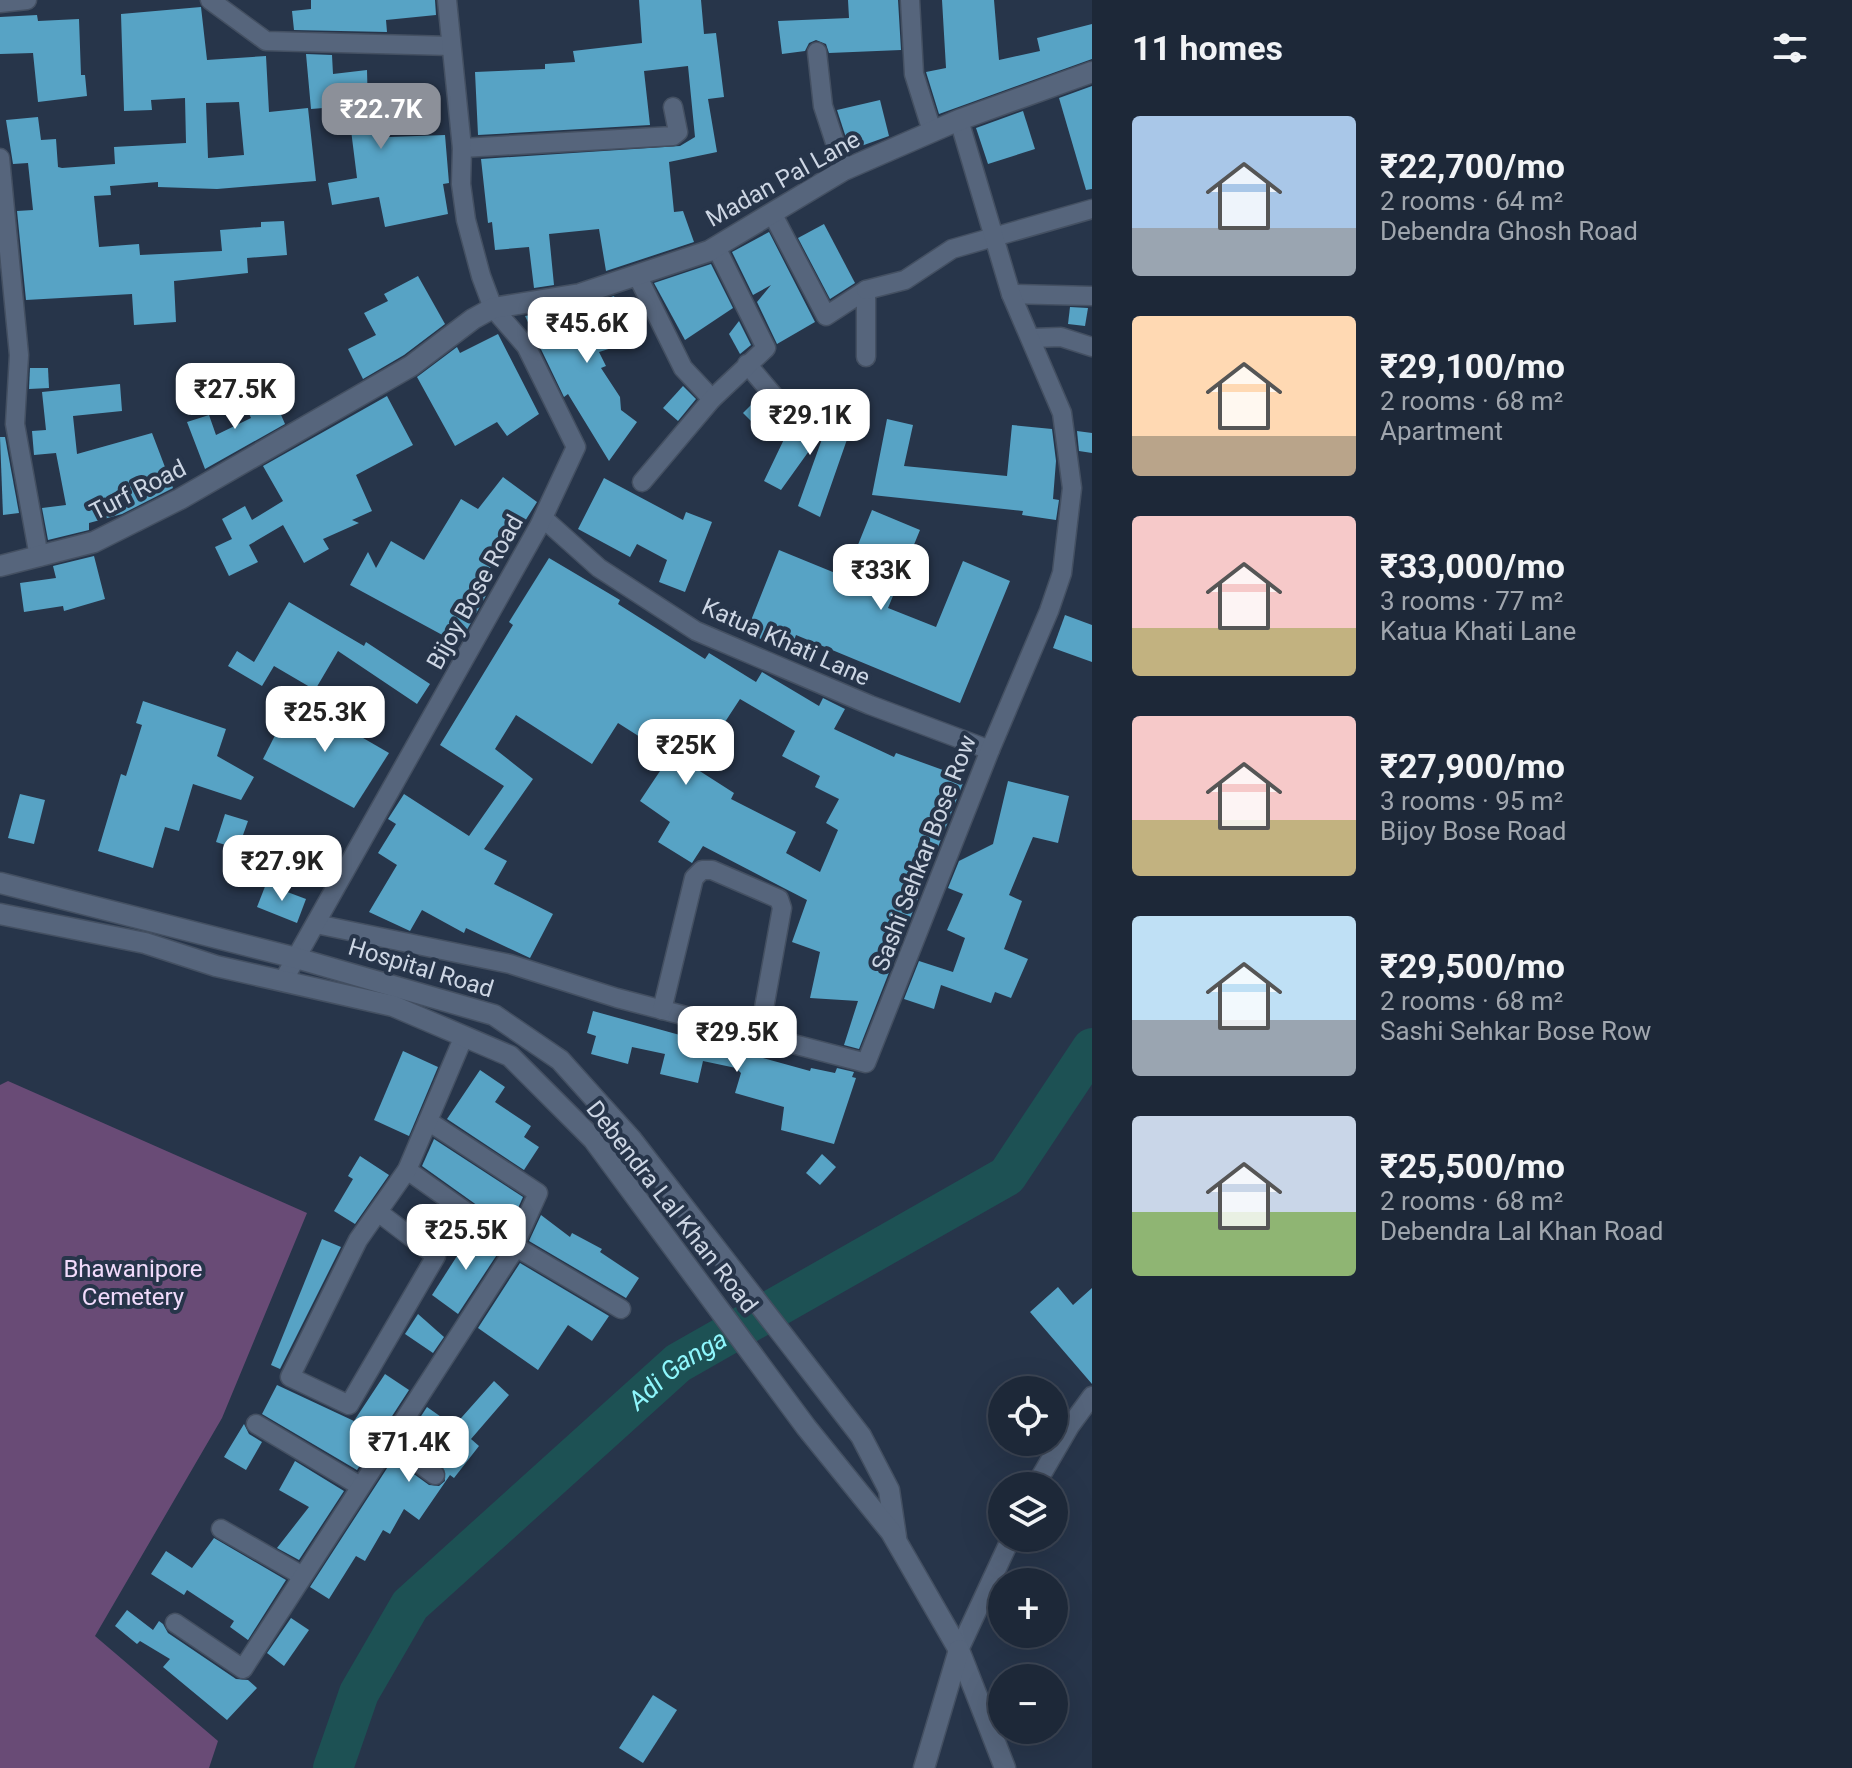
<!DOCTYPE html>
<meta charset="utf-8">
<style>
body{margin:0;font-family:Roboto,sans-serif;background:#2a3443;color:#f1f3f6;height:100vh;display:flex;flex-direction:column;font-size:30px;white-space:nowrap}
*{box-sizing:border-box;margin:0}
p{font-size:26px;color:#a0a6ae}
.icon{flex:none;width:44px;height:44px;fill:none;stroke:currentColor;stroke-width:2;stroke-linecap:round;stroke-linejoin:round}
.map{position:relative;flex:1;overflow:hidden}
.details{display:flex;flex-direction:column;background:#1d2838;width:760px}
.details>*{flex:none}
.controls{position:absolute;left:988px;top:1376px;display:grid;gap:16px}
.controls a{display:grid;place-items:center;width:80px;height:80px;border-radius:50%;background:#1d2838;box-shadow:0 8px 32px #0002,0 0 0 2px #3b4453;font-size:40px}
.price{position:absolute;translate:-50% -68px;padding:0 18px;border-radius:16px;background:#fff;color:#222;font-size:26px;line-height:52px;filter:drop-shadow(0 2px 4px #0008)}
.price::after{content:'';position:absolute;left:50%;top:48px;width:24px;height:18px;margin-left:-12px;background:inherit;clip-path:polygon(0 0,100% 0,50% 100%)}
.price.active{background:#8c9099;color:#fff}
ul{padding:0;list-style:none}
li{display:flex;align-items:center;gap:24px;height:200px;padding:0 40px}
li span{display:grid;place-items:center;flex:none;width:224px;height:160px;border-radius:8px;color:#555}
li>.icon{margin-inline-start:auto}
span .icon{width:96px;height:96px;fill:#fffc;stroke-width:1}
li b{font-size:34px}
h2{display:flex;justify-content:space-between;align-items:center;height:96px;padding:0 40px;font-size:34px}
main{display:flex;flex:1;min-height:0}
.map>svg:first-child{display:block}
.green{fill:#694b76}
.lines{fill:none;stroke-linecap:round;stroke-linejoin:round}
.river{stroke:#1d5154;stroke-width:40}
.building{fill:#57a3c5;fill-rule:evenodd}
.minor-casing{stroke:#445062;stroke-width:21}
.tertiary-casing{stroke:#445062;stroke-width:23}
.secondary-casing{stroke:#445062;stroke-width:23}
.minor{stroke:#56657c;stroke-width:18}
.tertiary{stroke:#56657c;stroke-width:20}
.secondary{stroke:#56657c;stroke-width:20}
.labels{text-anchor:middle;stroke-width:8;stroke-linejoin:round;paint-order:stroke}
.street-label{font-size:24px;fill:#cdd6e4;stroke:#27354a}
.park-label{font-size:24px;fill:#f1dbfb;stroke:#27354a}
.water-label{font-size:26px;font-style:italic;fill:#8ef6fc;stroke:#27354a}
</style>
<main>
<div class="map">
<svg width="1092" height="1768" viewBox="0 0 1092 1768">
<rect width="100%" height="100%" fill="#27354a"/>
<polygon class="green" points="8,1081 307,1213 222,1418 95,1636 218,1741 209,1768 0,1768 0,1085"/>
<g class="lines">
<path class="river" id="s1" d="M333,1768L359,1693L410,1605L678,1363L1007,1176L1092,1048"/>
</g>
<g class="building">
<polygon points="311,0 435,0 436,15 386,20 387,32 294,30 292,11 311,9"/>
<polygon points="639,0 701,0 704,34 716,33 724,97 708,99 717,152 669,162 674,212 683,211 694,242 606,271 599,229 549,234 554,285 534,288 529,247 495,250 492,222 488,223 481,159 680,146 695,137 688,66 644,71 650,125 478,135 475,72 545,69 545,64 575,62 573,51 642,43"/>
<polygon points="848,0 898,0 901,50 829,53 826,44 816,40 809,43 805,51 782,54 778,21 849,18"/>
<polygon points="942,0 994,0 999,60 1040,51 1037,38 1092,24 1092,59 939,114 926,72 946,68"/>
<path d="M201,7L207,60L266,56L269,112L308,108L316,181L217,189L158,187V182L110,186L111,195L94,196L99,247L139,244L140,255L222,251L220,230L261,227V222L284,221L287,255L247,258L248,273L174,281L176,322L134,325L132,294L26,300L17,211L33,210L28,163L13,164L6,120L38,117L41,140L56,139L58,167L62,168L115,164L114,147L186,143L185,98L151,100L152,110L124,111L121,14ZM239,102L244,155L208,158L206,103Z"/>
<polygon points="37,15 38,21 79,19 81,75 85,75 87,96 38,102 33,53 0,54 0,17"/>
<polygon points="306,54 332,55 333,74 367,70 368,111 388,107 389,137 445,135 449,183 443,184 448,214 385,227 379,197 332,205 328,183 357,178 348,106 311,109"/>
<polygon points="1092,86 1092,189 1086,190 1059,98"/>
<polygon points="880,100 889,136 850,150 837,110"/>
<polygon points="1023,111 1035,149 988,164 976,128"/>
<polygon points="824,224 855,283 830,299 798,238"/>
<polygon points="769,232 815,322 777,344 757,302 771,285 753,295 732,252"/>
<polygon points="711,264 733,308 685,340 654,283"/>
<polygon points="418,276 445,324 404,355 363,379 348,349 376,335 364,313 388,301 384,294"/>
<polygon points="614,296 631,342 599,352 606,366 601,368 620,397 621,410 637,422 609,461 568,394 564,397 525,316 582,307"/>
<polygon points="1070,307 1088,308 1085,326 1068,324"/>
<polygon points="739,321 751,345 740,354 729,334"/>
<polygon points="498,334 539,414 507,436 497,422 455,446 417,377 457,347 460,353"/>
<polygon points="30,368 48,368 49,388 29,389"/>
<polygon points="120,384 122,411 73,416 77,454 152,433 173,488 122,514 89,523 89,530 48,540 42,508 66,505 56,453 34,455 32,431 46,430 42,392"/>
<polygon points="683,386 696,399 678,421 663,408"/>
<polygon points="272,394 285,424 205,469 187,422 209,415 216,435 251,418 245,405"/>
<polygon points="387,396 413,445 356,475 372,511 352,520 359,523 323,539 329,549 304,563 283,525 249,545 258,562 229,576 215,547 232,539 222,519 245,506 252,520 283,501 263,466"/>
<polygon points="759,397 771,411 756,426 743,413"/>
<polygon points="799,408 851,428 820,517 798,506 822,439 819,437 781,490 764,481"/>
<polygon points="887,419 913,425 904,466 1007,476 1012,425 1052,429 1056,461 1053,499 1059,500 1056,520 1022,515 1023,511 872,495"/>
<polygon points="1077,431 1092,433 1092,453 1079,451"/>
<polygon points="0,437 5,437 19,513 3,515"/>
<polygon points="503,477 537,502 520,529 516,526 479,586 488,592 459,644 350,585 368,552 376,568 391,541 424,560 461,499 478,509"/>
<polygon points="604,478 683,520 686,512 712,522 685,592 659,582 667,560 637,544 630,557 578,529"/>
<polygon points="872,510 920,530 888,608 936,627 963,561 1010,581 960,703 796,635 790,651 746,633 779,550 845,577"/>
<polygon points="94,556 105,599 64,611 63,606 24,612 20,583 56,578 53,566"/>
<path d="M549,558L620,600L618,604L705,659L709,653L756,682L762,672L819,706L823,698L845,709L834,729L894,757L896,753L965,778L859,1049L844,1045L858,1001L810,998L820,952L792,942L807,900L703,846L692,863L658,842L670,822L640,801L670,756L618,723L592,764L516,715L495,749L533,779L484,849L507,861L494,884L553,914L530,958L466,928L464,933L422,910L410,931L369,912L397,865L378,853L396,824L388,819L404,794L469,836L504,786L440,745L513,625L509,622ZM740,699L795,731L782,756L820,776L815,787L839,799L826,823L838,830L820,872L786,853L796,832L731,799L734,793L695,768Z"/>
<polygon points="289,602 364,646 366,642 430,684 417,704 338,651 315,690 274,666 262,686 228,666 237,651 254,662"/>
<polygon points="1065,615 1092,625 1092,662 1053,648"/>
<polygon points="294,698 389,753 354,808 263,759"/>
<polygon points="143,701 226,729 217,756 254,777 241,800 193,784 179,831 165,827 153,868 98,851 121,774 126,776 142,725 136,723"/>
<polygon points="1008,781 1069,796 1058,843 1033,837 1009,895 1022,901 1004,949 1028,959 1011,998 995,992 991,1003 941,985 934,1009 904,999 919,961 953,972 965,938 947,930 963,894 948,888 959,861 993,844"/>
<polygon points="20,794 45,800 34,844 8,838"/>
<polygon points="225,814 248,821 238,849 216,842"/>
<polygon points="266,884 306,899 297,923 257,907"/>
<polygon points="593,1011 810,1071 811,1068 835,1073 837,1068 854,1072 852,1077 856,1078 834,1144 781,1130 784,1107 735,1093 741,1073 736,1068 703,1061 698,1083 660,1074 665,1054 632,1047 628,1064 591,1054 596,1036 587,1033"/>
<polygon points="403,1051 438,1067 409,1136 374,1120"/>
<polygon points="480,1070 505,1087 495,1102 531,1126 524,1137 539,1147 524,1170 447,1119"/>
<polygon points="434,1139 523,1197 509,1228 422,1166"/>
<polygon points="822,1154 836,1167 820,1185 806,1173"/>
<polygon points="360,1156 389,1175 355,1224 334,1211 353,1179 348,1176"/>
<polygon points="541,1215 570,1237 572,1233 602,1249 600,1252 639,1278 626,1298 529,1241"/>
<polygon points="473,1231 500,1250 458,1314 432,1295"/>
<polygon points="322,1239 341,1247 280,1369 271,1365"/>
<polygon points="520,1263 609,1316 592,1341 568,1325 538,1370 478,1328"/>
<polygon points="1058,1287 1073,1305 1092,1288 1092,1384 1030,1312"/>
<polygon points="418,1314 444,1337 433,1353 405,1334"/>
<polygon points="385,1374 409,1390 357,1470 262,1414 277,1385 354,1421"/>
<polygon points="494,1381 509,1395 471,1439 479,1446 454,1478 450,1475 419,1520 404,1509 390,1534 383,1530 365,1561 356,1556 329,1599 310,1587 393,1459 429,1485 439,1486 445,1481 443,1466 406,1439 427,1407 454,1426"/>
<polygon points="244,1424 249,1434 262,1442 246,1470 224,1457"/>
<polygon points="295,1461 344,1491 299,1560 277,1548 309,1507 279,1490"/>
<polygon points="214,1538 286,1580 248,1640 230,1627 234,1621 187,1590 184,1595 151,1574 166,1551 192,1568"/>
<polygon points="127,1610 153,1630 159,1621 163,1624 168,1633 236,1679 248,1680 257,1688 227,1720 163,1667 170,1659 140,1641 137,1644 115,1626"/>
<polygon points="291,1618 309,1630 284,1666 267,1653"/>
<polygon points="653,1695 677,1710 643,1763 619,1748"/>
</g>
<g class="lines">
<defs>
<g id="minor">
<polyline points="210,0 266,41 451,46"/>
<polyline points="910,0 914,74 932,131"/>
<polyline points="0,3 27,0"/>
<polyline points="817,52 823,106 844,170"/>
<polyline points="462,148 673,136 678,132 673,107"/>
<polyline points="0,158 19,355 15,424 39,557"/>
<polyline points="772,213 826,316 866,290 866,357"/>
<polyline points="637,275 683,368 712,399"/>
<polyline points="866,290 905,280 952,249 1092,209"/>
<polyline points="1011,294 1092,296"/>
<polyline points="1032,338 1061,337 1092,347"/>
<polyline points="747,364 785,409"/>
<polyline points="642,482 712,399 766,348 716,247"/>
<polyline points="543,518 599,568 696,631 870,705 990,750"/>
<polyline points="316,924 510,964 617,998 866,1063 990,750 1049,611 1062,573 1072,488 1062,413 1011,294 959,120"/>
<polyline points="283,981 539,526 576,447 526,346 493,308 481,276 466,220 461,184 462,148 447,0"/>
<polyline points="662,1010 694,878 702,870 712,870 779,899 782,908 759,1036"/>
<polyline points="428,1121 538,1193 514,1246"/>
<polyline points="407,1170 516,1247 621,1309"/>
<polyline points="378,1212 436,1256 349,1405 290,1377 358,1240 407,1170 464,1036"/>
<polyline points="256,1424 360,1486"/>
<polyline points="390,1442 435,1475"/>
<polyline points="1035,1486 1070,1426 1092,1396"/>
<polyline points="221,1529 301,1575"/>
<polyline points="175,1623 243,1669 516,1247"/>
<polyline points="959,1650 1011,1538"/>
</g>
<polyline id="tertiary" points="0,566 94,542 180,499 411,366 473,319 493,308 580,294 709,251 844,170 959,120 1092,72"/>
<g id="secondary">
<polyline points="0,883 296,958 494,1015 560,1060 632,1140 861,1436 889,1490 896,1537"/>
<polyline points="0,914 145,943 216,966 393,1006 510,1056 593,1139 806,1427 891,1532 959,1650 1005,1768"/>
<polyline points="924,1768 959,1650"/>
</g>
</defs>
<use href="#minor" class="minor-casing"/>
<use href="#tertiary" class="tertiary-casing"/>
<use href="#secondary" class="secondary-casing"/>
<use href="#minor" class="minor"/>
<use href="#tertiary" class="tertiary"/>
<use href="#secondary" class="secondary"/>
</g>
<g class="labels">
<g class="street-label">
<text transform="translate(783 179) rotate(-29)" y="8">Madan Pal Lane</text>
<text transform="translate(138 490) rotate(-27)" y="8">Turf Road</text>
<text transform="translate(475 592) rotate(-61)" y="8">Bijoy Bose Road</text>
<text transform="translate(786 642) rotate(24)" y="8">Katua Khati Lane</text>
<text transform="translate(924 853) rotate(-69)" y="8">Sashi Sehkar Bose Row</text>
<text transform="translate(421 968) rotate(17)" y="8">Hospital Road</text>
<text transform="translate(672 1207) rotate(52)" y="8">Debendra Lal Khan Road</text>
</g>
<g class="park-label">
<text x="133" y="1277">Bhawanipore<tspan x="133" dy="28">Cemetery</tspan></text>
</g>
<g class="water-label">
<text dy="9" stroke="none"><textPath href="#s1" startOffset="538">Adi Ganga</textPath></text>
</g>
</g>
</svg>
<div class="controls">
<a><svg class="icon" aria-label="locate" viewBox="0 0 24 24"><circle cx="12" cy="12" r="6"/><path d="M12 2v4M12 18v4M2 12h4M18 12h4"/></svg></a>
<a><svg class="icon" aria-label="layers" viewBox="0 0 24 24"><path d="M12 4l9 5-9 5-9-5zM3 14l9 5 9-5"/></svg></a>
<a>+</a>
<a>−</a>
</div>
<b class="price active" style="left:381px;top:151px">₹22.7K</b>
<b class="price" style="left:587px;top:365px">₹45.6K</b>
<b class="price" style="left:235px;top:431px">₹27.5K</b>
<b class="price" style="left:810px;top:457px">₹29.1K</b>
<b class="price" style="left:881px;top:612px">₹33K</b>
<b class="price" style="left:325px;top:754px">₹25.3K</b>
<b class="price" style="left:686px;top:787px">₹25K</b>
<b class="price" style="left:282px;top:903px">₹27.9K</b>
<b class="price" style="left:737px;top:1074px">₹29.5K</b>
<b class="price" style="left:466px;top:1272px">₹25.5K</b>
<b class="price" style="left:409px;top:1484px">₹71.4K</b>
</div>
<section class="details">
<h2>11 homes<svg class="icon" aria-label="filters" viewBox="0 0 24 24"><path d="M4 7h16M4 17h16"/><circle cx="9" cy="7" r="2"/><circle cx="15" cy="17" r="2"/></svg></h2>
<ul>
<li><span style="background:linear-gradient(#a9c7e8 70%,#9aa5b1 0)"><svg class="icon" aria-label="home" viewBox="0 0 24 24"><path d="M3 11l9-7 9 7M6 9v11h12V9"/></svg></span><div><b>₹22,700/mo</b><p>2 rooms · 64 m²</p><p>Debendra Ghosh Road</p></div></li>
<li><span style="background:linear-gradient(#ffd9b3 75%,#b9a48a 0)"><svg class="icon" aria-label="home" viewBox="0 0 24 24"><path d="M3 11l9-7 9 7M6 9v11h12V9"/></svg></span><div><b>₹29,100/mo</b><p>2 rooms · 68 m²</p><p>Apartment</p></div></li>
<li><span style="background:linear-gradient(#f6c9c9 70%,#c2b280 0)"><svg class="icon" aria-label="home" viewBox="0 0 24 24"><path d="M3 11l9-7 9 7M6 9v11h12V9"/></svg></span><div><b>₹33,000/mo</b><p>3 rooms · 77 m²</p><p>Katua Khati Lane</p></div></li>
<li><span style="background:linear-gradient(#f6c9c9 65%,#c2b280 0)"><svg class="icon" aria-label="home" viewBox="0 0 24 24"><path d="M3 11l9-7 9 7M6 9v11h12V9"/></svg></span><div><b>₹27,900/mo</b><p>3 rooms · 95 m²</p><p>Bijoy Bose Road</p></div></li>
<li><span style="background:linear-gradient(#bfe0f5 65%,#9aa5b1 0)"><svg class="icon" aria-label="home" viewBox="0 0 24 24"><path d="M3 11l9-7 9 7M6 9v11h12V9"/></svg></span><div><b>₹29,500/mo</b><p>2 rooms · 68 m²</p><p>Sashi Sehkar Bose Row</p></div></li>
<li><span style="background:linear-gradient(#c9d6e8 60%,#8fb573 0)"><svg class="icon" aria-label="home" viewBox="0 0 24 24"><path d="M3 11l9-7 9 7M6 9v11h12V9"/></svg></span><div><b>₹25,500/mo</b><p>2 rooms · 68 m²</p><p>Debendra Lal Khan Road</p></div></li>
</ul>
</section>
</main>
